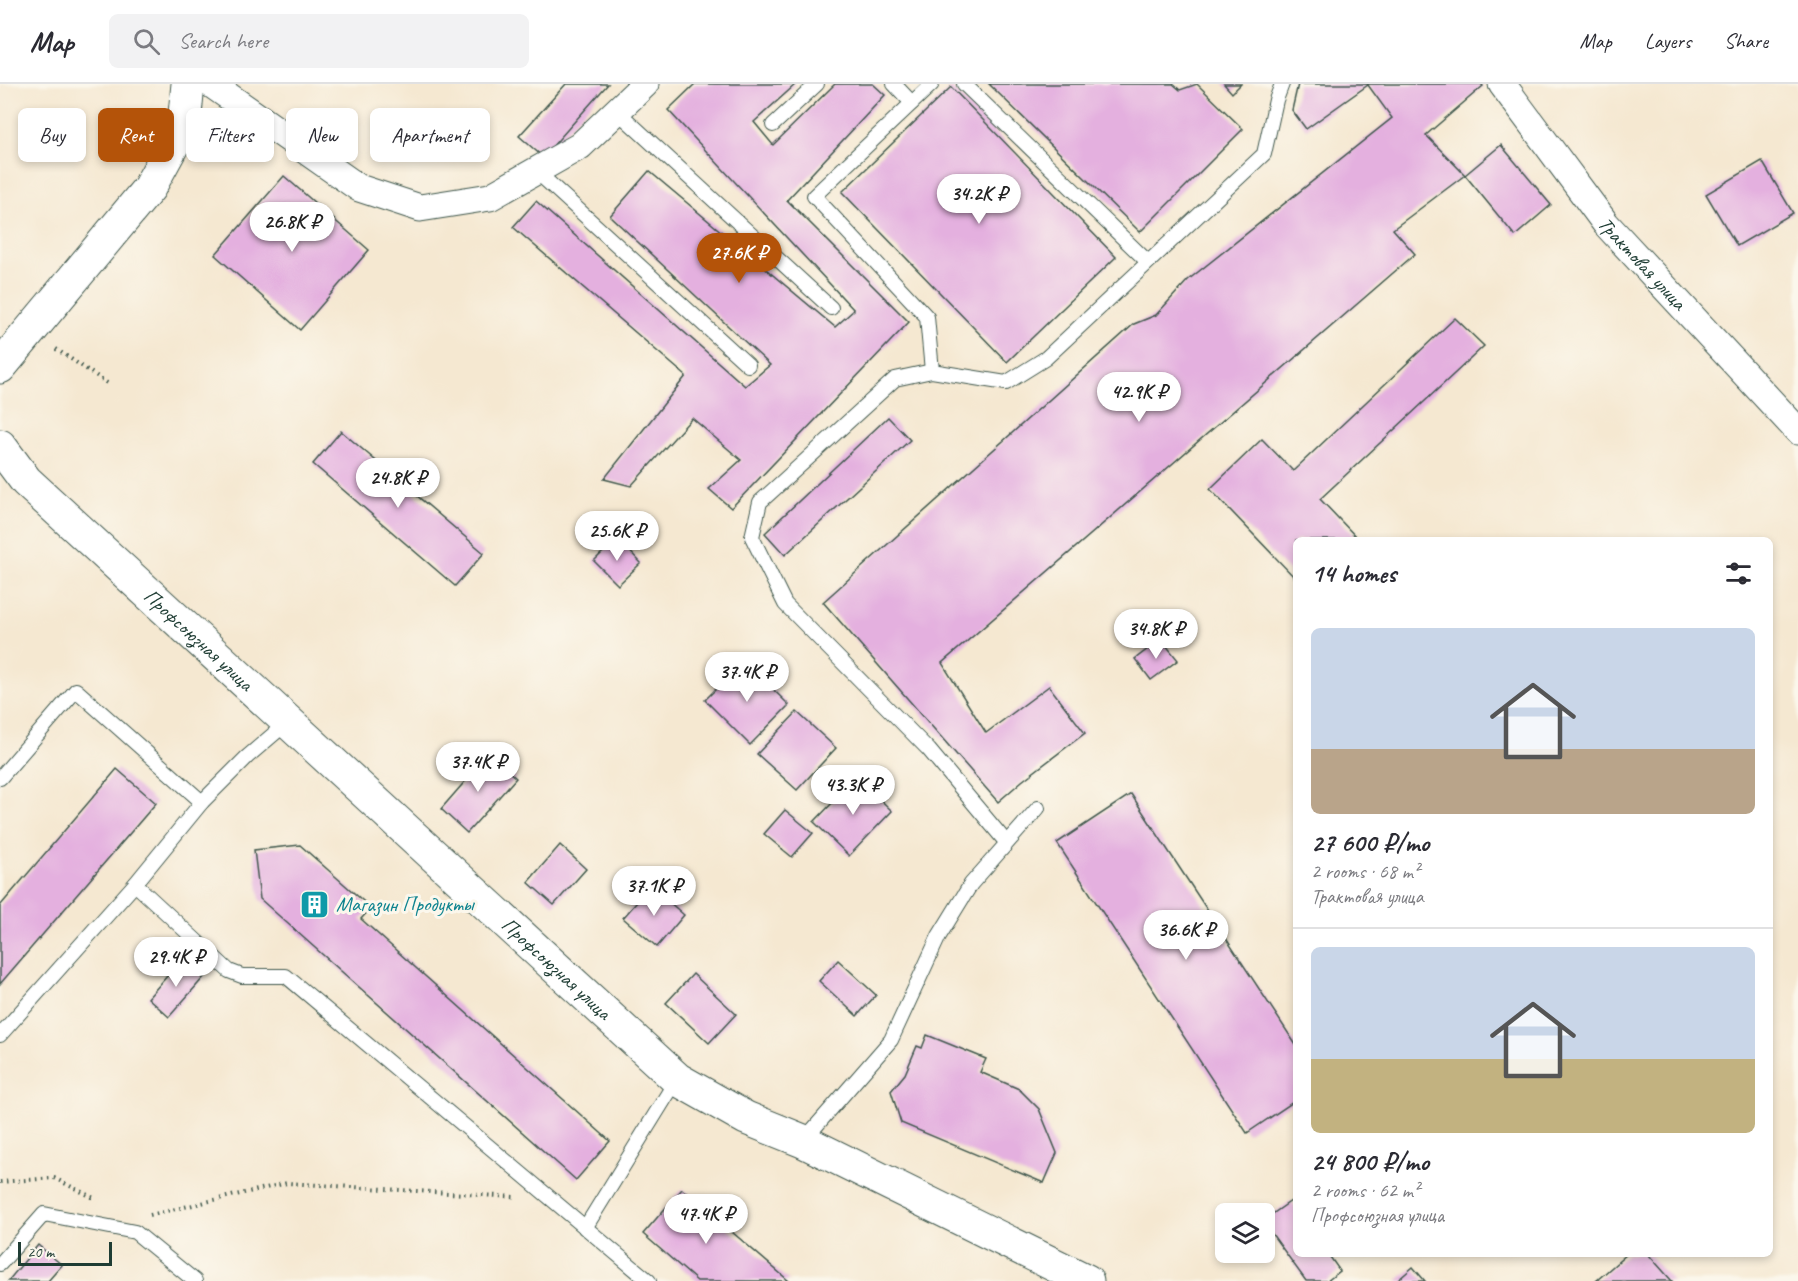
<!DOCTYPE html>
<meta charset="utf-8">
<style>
body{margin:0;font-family:Caveat,sans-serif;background:#f2f2f3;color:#2b2b33;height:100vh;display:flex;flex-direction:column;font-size:22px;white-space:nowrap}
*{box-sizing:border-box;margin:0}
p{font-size:20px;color:#7c7c81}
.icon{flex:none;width:33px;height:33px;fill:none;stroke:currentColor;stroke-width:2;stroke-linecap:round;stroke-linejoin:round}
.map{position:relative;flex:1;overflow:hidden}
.panel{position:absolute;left:1293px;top:453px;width:480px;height:720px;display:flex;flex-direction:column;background:#fff;border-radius:9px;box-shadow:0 3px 9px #0003}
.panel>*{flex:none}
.guide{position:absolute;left:18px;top:24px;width:570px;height:54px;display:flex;gap:12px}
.tools{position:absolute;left:1215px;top:1119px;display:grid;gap:12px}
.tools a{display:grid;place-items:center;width:60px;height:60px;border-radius:9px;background:#fff;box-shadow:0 3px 9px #0003;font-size:30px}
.scale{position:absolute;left:18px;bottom:15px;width:94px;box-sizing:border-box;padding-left:6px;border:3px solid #1f3d34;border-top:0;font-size:16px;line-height:21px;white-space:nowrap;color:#1f3d34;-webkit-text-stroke:4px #fbf7ec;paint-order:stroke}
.price{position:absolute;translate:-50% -51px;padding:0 14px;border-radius:21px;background:#fff;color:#222;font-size:20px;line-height:39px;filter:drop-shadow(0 2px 3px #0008)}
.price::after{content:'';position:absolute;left:50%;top:36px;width:18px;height:14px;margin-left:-9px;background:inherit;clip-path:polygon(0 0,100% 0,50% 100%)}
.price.on{background:#b45309;color:#fff}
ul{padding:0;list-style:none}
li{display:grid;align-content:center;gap:12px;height:318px;padding:0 18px}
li+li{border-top:2px solid #e1e1e2}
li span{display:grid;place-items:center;height:186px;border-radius:9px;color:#555}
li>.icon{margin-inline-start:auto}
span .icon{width:108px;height:108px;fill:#fffc;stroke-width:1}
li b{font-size:26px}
h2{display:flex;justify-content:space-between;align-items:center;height:72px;padding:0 18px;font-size:26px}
.tag{padding:0 21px;border-radius:9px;background:#fff;box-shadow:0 3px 9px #0003;font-size:21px;line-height:54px}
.tag.on{background:#b45309;color:#fff}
header{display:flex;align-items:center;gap:36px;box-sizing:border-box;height:84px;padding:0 30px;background:#fff;border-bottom:2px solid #e1e1e2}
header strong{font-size:28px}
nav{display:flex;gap:33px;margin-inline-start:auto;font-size:21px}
.search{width:420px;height:54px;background:#f2f2f3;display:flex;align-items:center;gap:15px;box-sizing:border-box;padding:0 21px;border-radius:9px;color:#7c7c81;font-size:22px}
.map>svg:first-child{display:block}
.building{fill:#e4b0df}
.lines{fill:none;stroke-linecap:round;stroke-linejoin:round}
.lane-casing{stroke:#3f574c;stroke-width:16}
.street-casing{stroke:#3f574c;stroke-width:29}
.secondary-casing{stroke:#3f574c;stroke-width:35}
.path{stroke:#3f574c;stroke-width:4;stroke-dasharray:1.5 4.5;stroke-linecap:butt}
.lane{stroke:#fff;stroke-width:14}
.street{stroke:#fff;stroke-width:27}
.secondary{stroke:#fff;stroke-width:33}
.labels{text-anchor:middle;stroke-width:6;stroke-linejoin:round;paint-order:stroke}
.street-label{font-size:21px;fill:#1f3d34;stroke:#fbf7ec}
.culture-label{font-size:21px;fill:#0d838f;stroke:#fbf7ec;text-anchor:start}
</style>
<header>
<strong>Map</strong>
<div class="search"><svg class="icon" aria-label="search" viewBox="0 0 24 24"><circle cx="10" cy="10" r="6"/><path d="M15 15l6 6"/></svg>Search here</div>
<nav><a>Map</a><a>Layers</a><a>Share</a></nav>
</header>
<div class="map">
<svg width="1798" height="1197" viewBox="0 0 1798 1197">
<rect width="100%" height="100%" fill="#fbf7ec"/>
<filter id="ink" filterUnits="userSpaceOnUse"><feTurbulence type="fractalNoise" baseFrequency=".0167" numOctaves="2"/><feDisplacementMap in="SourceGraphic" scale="12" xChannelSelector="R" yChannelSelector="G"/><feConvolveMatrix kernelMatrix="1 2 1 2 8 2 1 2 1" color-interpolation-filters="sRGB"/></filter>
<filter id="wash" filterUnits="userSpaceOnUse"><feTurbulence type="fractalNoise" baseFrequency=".008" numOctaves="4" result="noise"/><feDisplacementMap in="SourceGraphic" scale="24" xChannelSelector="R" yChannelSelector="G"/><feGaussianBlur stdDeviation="1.35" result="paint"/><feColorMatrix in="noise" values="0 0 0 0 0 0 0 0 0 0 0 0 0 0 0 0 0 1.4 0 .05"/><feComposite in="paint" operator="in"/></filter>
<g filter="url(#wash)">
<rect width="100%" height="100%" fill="#f5e8d1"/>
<g id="blocks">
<g class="building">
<polygon points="566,0 608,0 543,73 519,52"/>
<polygon points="695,0 796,0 754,38 773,61 835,0 873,0 885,11 787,116 909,238 731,424 709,405 741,376 692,334 631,402 604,395 686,292 513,143 536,117 745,302 770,281 610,132 649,87 835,243 854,226 668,26"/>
<polygon points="989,0 1173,0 1180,6 1197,0 1243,45 1140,148"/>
<polygon points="1224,0 1241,0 1232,9"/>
<polygon points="1298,0 1481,0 1483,2 1426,51 1465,91 1393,145 1415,170 942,579 986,649 1049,602 1085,649 1022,697 998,718 823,518 1134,240 1156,231 1188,196 1392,34 1368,1 1306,45 1292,26"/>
<polygon points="951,3 1116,173 1007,278 842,108"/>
<polygon points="1501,61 1551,121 1515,152 1465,91"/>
<polygon points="1762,77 1793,129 1737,162 1706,110"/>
<polygon points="284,92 369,166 300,246 215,171"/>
<polygon points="1455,234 1484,262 1320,415 1359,456 1296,456 1296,495 1210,405 1262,355 1293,387"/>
<polygon points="888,333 910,356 785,471 765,449"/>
<polygon points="341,347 484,469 455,502 313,380"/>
<polygon points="617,454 641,479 618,501 594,477"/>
<polygon points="1161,555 1178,576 1151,596 1135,575"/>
<polygon points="744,577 789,621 750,661 705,616"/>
<polygon points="797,628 836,664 797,706 757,670"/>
<polygon points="489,670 516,694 467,749 441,725"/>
<polygon points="117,685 156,719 0,900 0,822"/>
<polygon points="857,693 892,727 849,772 814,738"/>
<polygon points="1131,710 1296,961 1296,1016 1247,1049 1057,759"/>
<polygon points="785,726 813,749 792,773 764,750"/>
<polygon points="300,761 371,824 361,835 610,1057 576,1096 260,815 254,766"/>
<polygon points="560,761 586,785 554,821 528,798"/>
<polygon points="651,802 684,831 657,863 623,834"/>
<polygon points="182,875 204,893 169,933 148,914"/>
<polygon points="838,876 876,911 857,932 819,897"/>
<polygon points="693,890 736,930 709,959 666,919"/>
<polygon points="927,951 986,975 980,988 1019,1005 1039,1025 1057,1069 1044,1099 901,1039 891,1007 905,990 917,962 922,964"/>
<polygon points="682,1105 789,1197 697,1197 643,1150"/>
<polygon points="1291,1117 1296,1125 1296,1170 1328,1170 1340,1187 1327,1197 1306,1197 1264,1139 1264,1136"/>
<polygon points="38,1161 62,1181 48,1197 8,1197"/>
<polygon points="1627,1170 1648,1170 1672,1197 1596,1197"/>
<polygon points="1413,1183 1425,1197 1397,1197"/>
</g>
</g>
</g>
<g filter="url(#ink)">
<use href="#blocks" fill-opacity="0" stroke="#3f574c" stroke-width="1.5"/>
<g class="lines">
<defs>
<g id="lane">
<polyline points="894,0 912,19"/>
<polyline points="932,0 814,112 927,233 932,287"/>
<polyline points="964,0 1148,178"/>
<polyline points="617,27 831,224"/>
<polyline points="773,41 817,0"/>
<polyline points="536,87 748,281"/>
<polyline points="0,694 76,606 202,718"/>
<polyline points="1006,758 929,666 785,520 752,453 760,418 895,295 932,287 1006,299 1046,274 1264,70 1276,16 1282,0"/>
<polyline points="135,800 229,887 242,892 286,892 649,1197"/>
<polyline points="0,951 135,800 202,718 247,673 289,637"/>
<polyline points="803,1057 891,956 939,852 971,800 1038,724"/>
<polyline points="585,1144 677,995"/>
<polyline points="0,1180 44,1130 135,1148 195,1197"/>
</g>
<g id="street">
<polyline points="211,0 359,104 420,124 490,113 580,62 645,0"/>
<path id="s1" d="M1502,0L1606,140L1798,347"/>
</g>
<g id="secondary">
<polyline points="0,283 149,104 184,40 188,0"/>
<path id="s2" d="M0,362L26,397L677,995L746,1034L803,1057L1087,1197"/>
</g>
</defs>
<use href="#lane" class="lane-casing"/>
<use href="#street" class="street-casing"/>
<use href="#secondary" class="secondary-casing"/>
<g class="path">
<polyline points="56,265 110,301"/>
<polyline points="0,1098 54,1094 96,1115"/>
<polyline points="150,1131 287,1099 514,1113"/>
</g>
<use href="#lane" class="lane"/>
<use href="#street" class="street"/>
<use href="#secondary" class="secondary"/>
</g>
</g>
<defs>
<symbol id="building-square" viewBox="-11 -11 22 22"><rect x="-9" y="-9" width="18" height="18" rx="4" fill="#0f9aa8" stroke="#fbf7ec"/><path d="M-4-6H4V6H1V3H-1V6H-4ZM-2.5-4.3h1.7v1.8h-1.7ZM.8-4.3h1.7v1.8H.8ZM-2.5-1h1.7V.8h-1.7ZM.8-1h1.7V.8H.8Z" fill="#fff"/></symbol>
</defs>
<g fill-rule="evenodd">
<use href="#building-square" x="298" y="804" width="33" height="33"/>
</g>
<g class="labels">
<g class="street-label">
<text dy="7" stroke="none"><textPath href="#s1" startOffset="228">Трактовая улица</textPath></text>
<text dy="7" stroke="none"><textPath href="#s2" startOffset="278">Профсоюзная улица</textPath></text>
<text dy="7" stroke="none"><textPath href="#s2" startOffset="764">Профсоюзная улица</textPath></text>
</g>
<g class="culture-label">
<text x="336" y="827">Магазин Продукты</text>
</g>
</g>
</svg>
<div class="tools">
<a><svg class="icon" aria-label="layers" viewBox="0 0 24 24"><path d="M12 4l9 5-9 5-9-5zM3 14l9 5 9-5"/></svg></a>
</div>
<div class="scale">20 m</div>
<b class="price" style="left:979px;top:141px">34.2K ₽</b>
<b class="price" style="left:292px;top:169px">26.8K ₽</b>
<b class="price on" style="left:739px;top:200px">27.6K ₽</b>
<b class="price" style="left:1139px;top:339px">42.9K ₽</b>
<b class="price" style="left:398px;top:425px">24.8K ₽</b>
<b class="price" style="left:617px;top:478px">25.6K ₽</b>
<b class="price" style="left:1156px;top:576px">34.8K ₽</b>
<b class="price" style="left:747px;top:619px">37.4K ₽</b>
<b class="price" style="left:478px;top:709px">37.4K ₽</b>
<b class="price" style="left:853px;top:732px">43.3K ₽</b>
<b class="price" style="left:654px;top:833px">37.1K ₽</b>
<b class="price" style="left:1186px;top:877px">36.6K ₽</b>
<b class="price" style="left:176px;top:904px">29.4K ₽</b>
<b class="price" style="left:706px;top:1161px">47.4K ₽</b>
<div class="guide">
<a class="tag">Buy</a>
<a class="tag on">Rent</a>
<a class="tag">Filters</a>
<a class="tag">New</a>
<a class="tag">Apartment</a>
</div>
<section class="panel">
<h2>14 homes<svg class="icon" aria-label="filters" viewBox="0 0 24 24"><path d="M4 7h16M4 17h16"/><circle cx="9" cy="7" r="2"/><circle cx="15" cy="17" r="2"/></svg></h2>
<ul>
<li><span style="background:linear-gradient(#c9d6e8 65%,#b9a48a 0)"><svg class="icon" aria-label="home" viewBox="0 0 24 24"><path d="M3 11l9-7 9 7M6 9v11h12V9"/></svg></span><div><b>27 600 ₽/mo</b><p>2 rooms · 68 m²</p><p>Трактовая улица</p></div></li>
<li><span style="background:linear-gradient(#c9d6e8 60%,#c2b280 0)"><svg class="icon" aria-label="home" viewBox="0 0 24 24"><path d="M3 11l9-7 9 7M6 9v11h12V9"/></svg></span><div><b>24 800 ₽/mo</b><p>2 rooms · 62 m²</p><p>Профсоюзная улица</p></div></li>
</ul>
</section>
</div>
